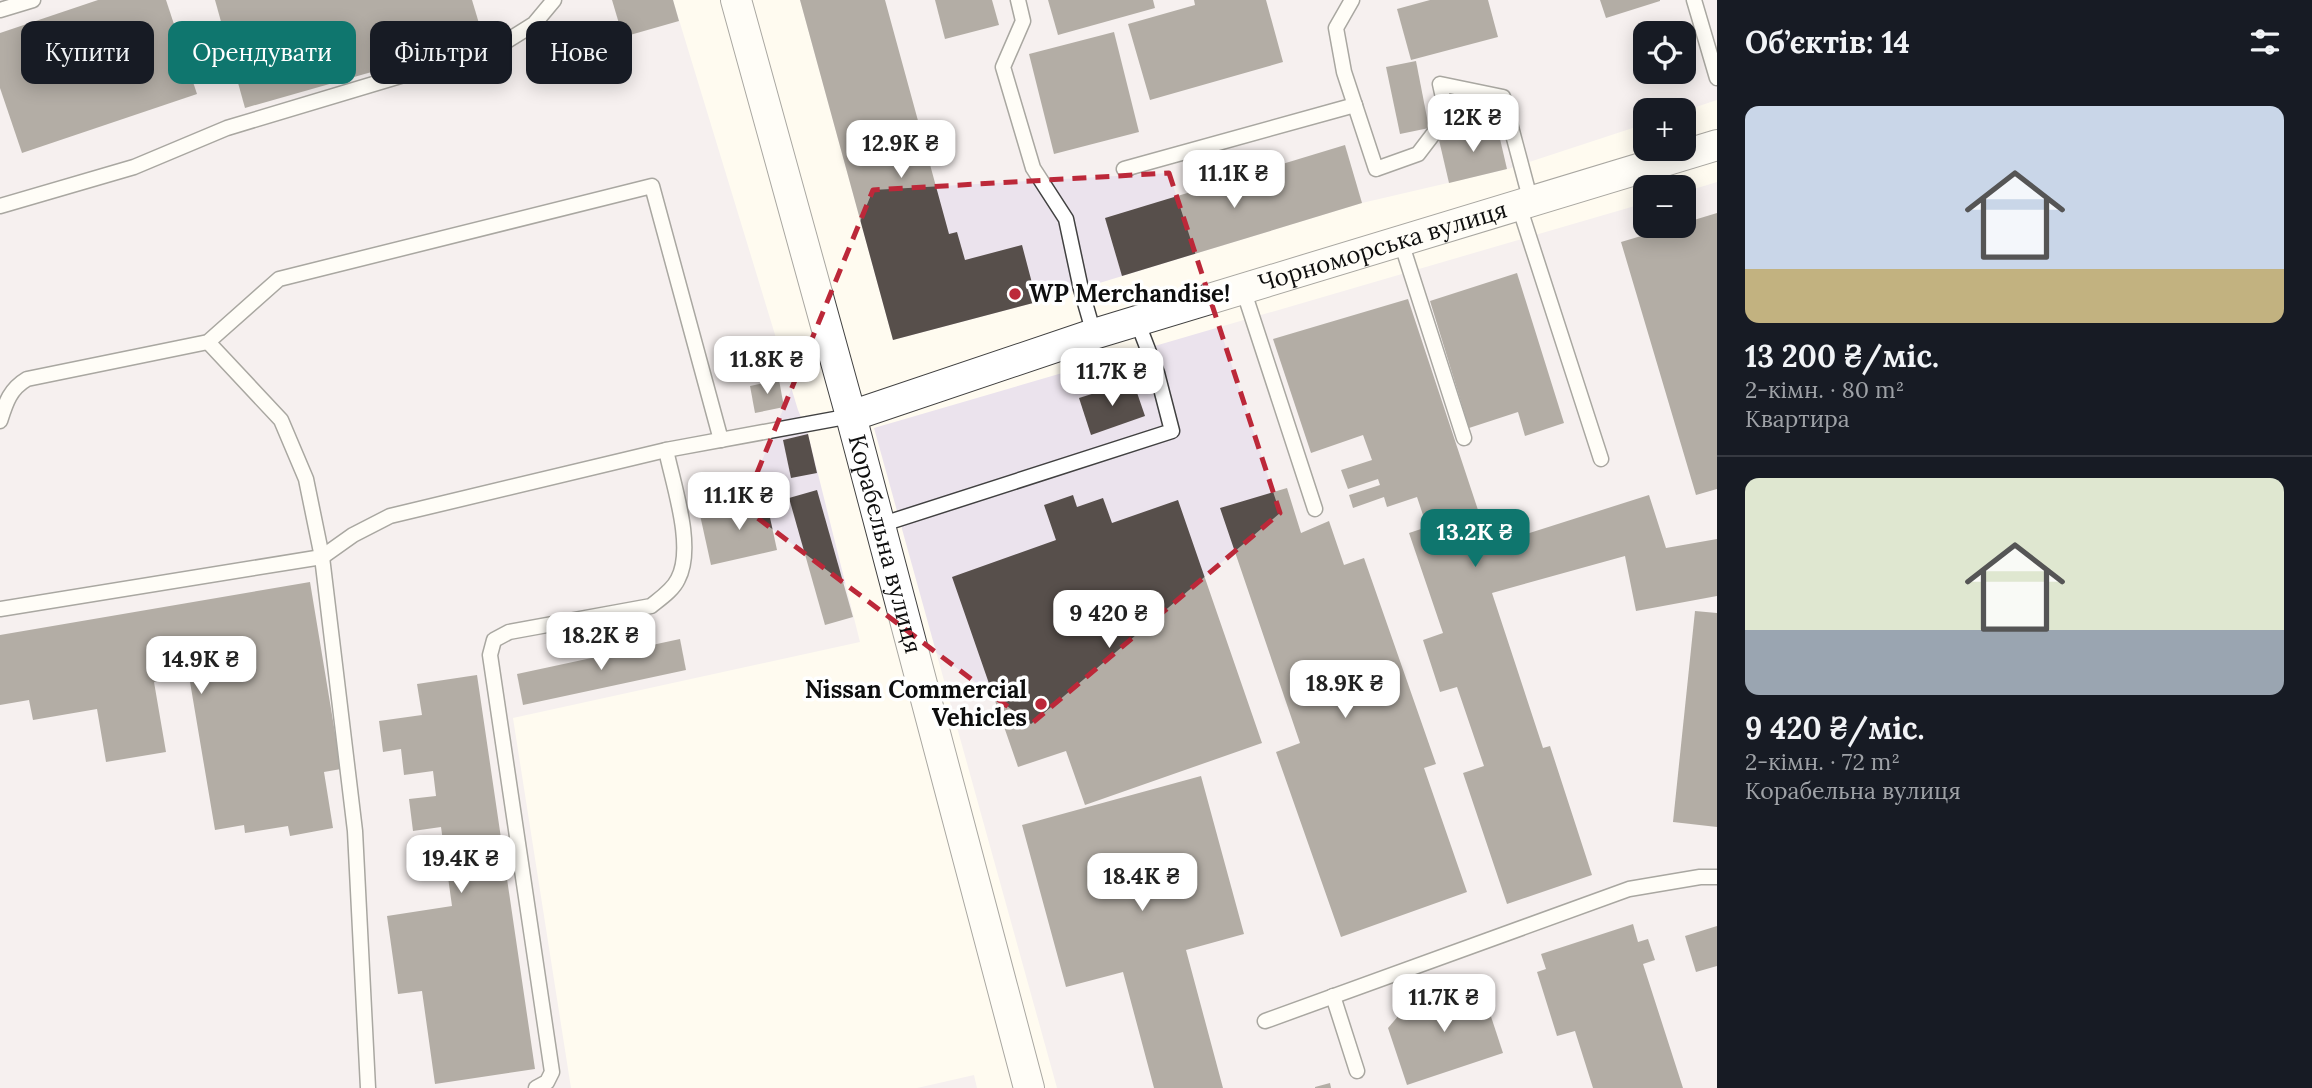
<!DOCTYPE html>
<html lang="uk">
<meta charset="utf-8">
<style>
body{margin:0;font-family:Lora,serif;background:#20242c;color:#f1f3f6;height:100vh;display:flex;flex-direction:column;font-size:26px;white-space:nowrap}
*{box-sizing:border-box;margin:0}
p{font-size:23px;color:#9ea1a6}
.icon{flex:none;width:38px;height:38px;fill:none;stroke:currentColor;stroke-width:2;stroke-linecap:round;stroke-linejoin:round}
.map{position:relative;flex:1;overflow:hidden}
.side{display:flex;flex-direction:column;background:#171b24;width:595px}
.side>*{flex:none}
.hud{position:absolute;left:21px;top:21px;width:665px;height:63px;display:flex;gap:14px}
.fabs{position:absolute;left:1633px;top:21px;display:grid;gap:14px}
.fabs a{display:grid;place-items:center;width:63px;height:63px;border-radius:14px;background:#171b24;box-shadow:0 4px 18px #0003;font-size:35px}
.price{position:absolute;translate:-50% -60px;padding:0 16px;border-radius:14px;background:#fff;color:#222;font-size:23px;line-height:46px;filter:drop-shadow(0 2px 4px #0008)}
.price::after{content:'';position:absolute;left:50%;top:42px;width:21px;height:16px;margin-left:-10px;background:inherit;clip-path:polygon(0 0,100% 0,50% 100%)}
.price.current{background:#0f766e;color:#fff}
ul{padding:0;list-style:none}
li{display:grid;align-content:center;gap:14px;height:371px;padding:0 28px}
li+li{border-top:2px solid #363941}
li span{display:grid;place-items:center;height:217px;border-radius:14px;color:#555}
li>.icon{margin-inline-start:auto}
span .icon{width:126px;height:126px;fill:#fffc;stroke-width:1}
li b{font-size:30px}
h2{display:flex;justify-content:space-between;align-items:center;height:84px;padding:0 28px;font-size:30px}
.chip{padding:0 24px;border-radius:14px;background:#171b24;box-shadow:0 4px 18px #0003;font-size:24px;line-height:63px}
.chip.current{background:#0f766e;color:#fff}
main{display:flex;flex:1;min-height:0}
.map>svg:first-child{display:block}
.industrial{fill:#ebe3ed;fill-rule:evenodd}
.building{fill:#574f4b}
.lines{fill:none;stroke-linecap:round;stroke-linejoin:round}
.service-casing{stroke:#414141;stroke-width:17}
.minor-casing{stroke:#414141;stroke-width:32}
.service{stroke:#fff;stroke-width:14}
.minor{stroke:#fff;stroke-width:30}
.marked{fill:none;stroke:#bc2839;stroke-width:5;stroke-dasharray:14 9;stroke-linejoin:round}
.poi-dot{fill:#bc2839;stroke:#fff;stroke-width:2.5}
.labels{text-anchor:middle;stroke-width:7;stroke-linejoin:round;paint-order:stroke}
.street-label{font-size:24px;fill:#0e0e0e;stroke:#fff}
.poi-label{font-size:24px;font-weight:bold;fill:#0e0e0e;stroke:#fff;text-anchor:start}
</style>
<main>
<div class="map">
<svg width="1717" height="1088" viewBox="0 0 1717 1088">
<rect width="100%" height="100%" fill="#fffbf0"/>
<g class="industrial">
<polygon points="0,0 673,0 798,410 808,434 860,642 513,718 571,1088 0,1088"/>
<path d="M800,0H1717V100L1684,111L1645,110V124L1508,169L1362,203L1037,302L893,340ZM1645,33H1684V72H1645Z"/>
<polygon points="1717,182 1717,1088 1057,1088 874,428 1645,203 1645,226 1684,226 1684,192"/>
<polygon points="974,1075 977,1088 917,1088"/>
</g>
<g class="building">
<polygon points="98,0 166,0 197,94 22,153 0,88 0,33"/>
<polygon points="215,0 472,0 484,40 245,108"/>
<polygon points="612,0 673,0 679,21 623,37"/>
<polygon points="800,0 885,0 949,234 957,232 965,260 1022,245 1037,302 893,340"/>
<polygon points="935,0 992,0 999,25 945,39"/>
<polygon points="1048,0 1153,0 1155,8 1058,35"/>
<polygon points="1194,0 1266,0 1283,62 1150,100 1128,24 1195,5"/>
<polygon points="1430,0 1488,0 1498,37 1411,60 1397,9"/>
<polygon points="1600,0 1660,0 1660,1 1606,18"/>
<polygon points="1114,32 1139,132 1054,154 1029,54"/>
<polygon points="1416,61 1429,128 1400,134 1386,67"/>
<polygon points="1497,126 1507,169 1449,183 1439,140"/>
<polygon points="1345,145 1362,203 1122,276 1105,218"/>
<polygon points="1717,213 1717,489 1696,495 1621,242 1675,226 1684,226 1684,223"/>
<polygon points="1517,273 1564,423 1525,436 1518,412 1469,428 1430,301"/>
<polygon points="1408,299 1479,513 1490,509 1501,542 1649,495 1666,548 1717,539 1717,596 1636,611 1625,556 1492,593 1543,748 1550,746 1592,875 1507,904 1463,773 1484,766 1457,687 1440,692 1423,640 1443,633 1409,533 1427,527 1417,497 1387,507 1384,497 1353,508 1349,495 1380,485 1378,479 1348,489 1341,470 1372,460 1363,435 1311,453 1273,339"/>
<polygon points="779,380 784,407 755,413 750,386"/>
<polygon points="1133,381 1145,416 1091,435 1079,398"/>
<polygon points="808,434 817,473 791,478 783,440"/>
<polygon points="1287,488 1301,533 1329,521 1344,565 1364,558 1436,764 1424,768 1467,892 1341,937 1276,752 1300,743 1220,508"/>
<polygon points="817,490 853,617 825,625 789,498"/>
<polygon points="1073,495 1077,507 1103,498 1112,523 1178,500 1262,743 1085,805 1066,751 1018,767 952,577 1056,540 1044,505"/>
<polygon points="766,499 777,550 711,565 700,515"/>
<polygon points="310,582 341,769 324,772 333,828 290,836 288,826 245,833 244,825 215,830 189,676 154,682 166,752 106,762 97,709 33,720 29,700 0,705 0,635"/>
<polygon points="1695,611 1717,613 1717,827 1673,822"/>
<polygon points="680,639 686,670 523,705 517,674"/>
<polygon points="477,675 535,1069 435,1084 422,991 398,994 387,916 452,906 441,827 413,831 409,799 436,796 433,771 404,775 401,749 383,752 379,721 422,715 417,684"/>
<polygon points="1201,776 1244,934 1186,950 1223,1088 1154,1088 1123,972 1066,987 1022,825"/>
<polygon points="1633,924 1638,942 1648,939 1655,960 1643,964 1683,1088 1593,1088 1575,1031 1557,1036 1537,972 1546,969 1541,954"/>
<polygon points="1717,926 1717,966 1696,972 1685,936"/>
<polygon points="1480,983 1503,1053 1407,1085 1388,1028 1405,1008"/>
<polygon points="1330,1083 1331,1088 1315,1088 1315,1087"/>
</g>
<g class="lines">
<defs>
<g id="service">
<polyline points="1018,0 1023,21 1003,67 1033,168 1066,219 1081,289 1094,334"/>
<polyline points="1352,0 1336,28 1344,72 1376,169 1418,154 1447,116 1440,84 1503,97 1531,202"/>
<polyline points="1694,0 1717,78"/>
<polyline points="0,10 33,0"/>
<polyline points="1124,169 1355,105"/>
<polyline points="0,206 134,167 227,128 497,47 534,24 554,0"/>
<polyline points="1519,206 1601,459"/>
<polyline points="1401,242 1464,438"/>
<polyline points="1243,289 1315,509"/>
<polyline points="208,342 281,420 306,479 322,557 355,831 368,1088"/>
<path d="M0,421C6,402 10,389 27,379L208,342L279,279L652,186L721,440"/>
<polyline points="880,525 1172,431 1157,373 1137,321"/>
<polyline points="0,609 322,557 353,535 390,516 666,450 851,416"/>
<polyline points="1333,996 1357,1071"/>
<polyline points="1265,1021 1629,889 1700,877 1717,877"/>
<path d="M536,1088L547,1082L552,1072L490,655L494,640L509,632L651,606C661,598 673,590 678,579C695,547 673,484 666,450"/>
</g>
<g id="minor">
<path id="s1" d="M736,0L851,416L1029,1088"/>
<path id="s2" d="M851,416L1094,334L1717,145"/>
</g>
</defs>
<use href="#service" class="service-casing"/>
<use href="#minor" class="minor-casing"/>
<use href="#service" class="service"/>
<use href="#minor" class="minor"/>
</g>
<path d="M0 0H1717V1088H0ZM1169,173L1280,513L1031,724L743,507L873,190Z" fill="#fffbf0" fill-opacity=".55" fill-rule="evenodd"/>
<path class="marked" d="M1169,173L1280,513L1031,724L743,507L873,190Z"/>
<g class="poi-dot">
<circle cx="1015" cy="294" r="7"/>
<circle cx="1041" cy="704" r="7"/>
</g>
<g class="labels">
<g class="street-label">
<text dy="8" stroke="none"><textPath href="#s2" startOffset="558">Чорноморська вулиця</textPath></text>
<text dy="8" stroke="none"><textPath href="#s1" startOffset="564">Корабельна вулиця</textPath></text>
</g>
<g class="poi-label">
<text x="1029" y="302">WP Merchandise!</text>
<text x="1027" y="698" text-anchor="end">Nissan Commercial<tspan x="1027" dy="28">Vehicles</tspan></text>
</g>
</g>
</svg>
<div class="fabs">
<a><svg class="icon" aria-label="locate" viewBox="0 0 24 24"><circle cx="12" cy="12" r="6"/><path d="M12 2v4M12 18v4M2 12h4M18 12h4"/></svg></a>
<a>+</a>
<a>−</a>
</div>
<b class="price" style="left:1473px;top:154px">12K ₴</b>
<b class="price" style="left:901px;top:180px">12.9K ₴</b>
<b class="price" style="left:1234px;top:210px">11.1K ₴</b>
<b class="price" style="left:767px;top:396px">11.8K ₴</b>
<b class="price" style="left:1112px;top:408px">11.7K ₴</b>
<b class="price" style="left:739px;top:532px">11.1K ₴</b>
<b class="price current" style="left:1475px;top:569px">13.2K ₴</b>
<b class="price" style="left:1109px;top:650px">9 420 ₴</b>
<b class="price" style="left:601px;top:672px">18.2K ₴</b>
<b class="price" style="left:201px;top:696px">14.9K ₴</b>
<b class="price" style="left:1345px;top:720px">18.9K ₴</b>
<b class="price" style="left:461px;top:895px">19.4K ₴</b>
<b class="price" style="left:1142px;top:913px">18.4K ₴</b>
<b class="price" style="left:1444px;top:1034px">11.7K ₴</b>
<div class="hud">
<a class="chip">Купити</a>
<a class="chip current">Орендувати</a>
<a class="chip">Фільтри</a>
<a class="chip">Нове</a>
</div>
</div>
<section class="side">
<h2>Об’єктів: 14<svg class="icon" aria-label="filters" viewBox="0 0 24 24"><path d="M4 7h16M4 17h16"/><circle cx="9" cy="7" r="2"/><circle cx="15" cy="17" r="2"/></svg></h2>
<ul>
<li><span style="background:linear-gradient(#c9d6e8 75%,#c2b280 0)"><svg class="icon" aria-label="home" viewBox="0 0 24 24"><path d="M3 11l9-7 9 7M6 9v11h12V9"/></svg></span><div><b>13 200 ₴/міс.</b><p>2-кімн. · 80 m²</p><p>Квартира</p></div></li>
<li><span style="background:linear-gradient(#dfe7d0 70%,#9aa5b1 0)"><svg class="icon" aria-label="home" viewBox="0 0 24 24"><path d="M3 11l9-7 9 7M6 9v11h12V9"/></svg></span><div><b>9 420 ₴/міс.</b><p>2-кімн. · 72 m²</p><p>Корабельна вулиця</p></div></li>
</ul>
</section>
</main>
